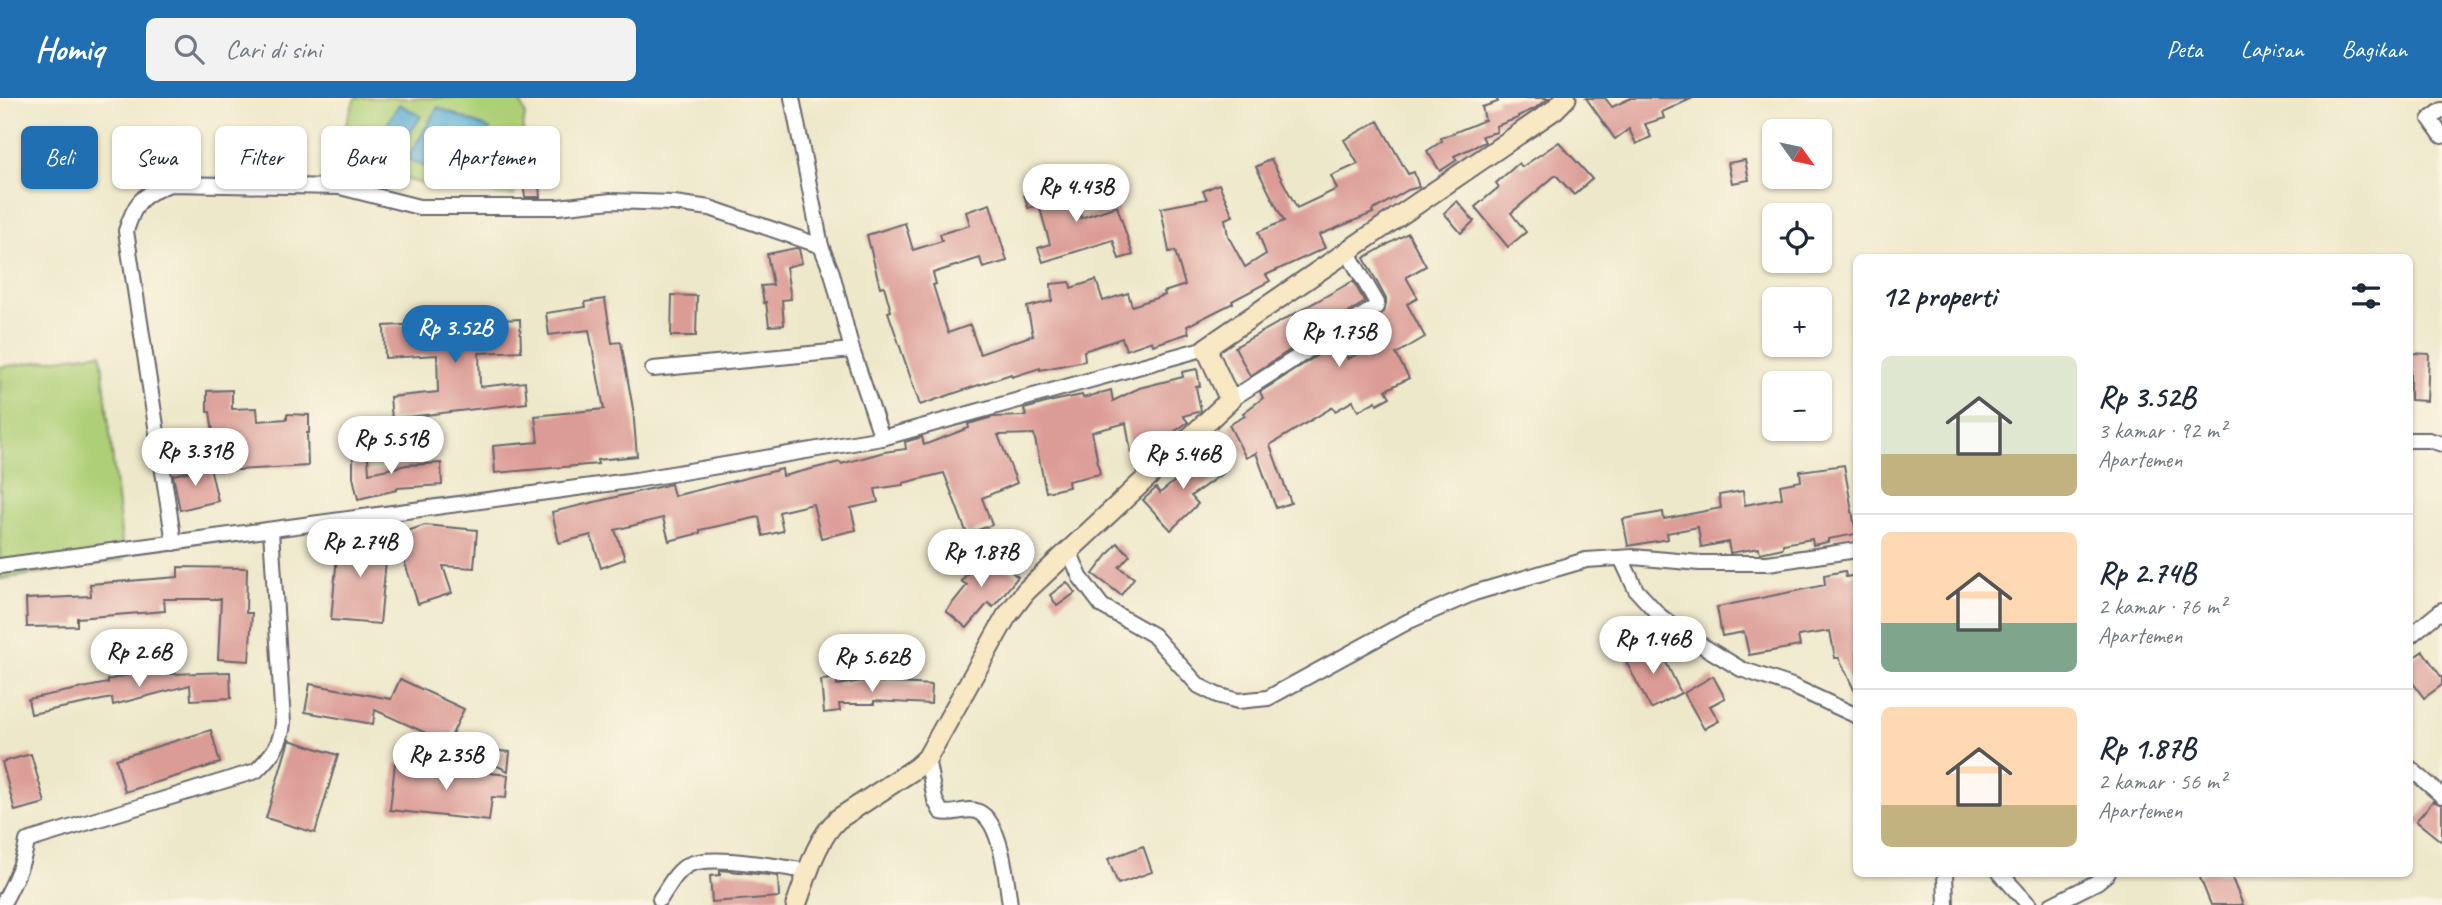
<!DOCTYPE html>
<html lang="id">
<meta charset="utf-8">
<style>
body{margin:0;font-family:Caveat,sans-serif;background:#f2f2f3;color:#1f2937;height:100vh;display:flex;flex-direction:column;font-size:26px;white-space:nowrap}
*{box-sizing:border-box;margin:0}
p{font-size:23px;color:#747a83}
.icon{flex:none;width:38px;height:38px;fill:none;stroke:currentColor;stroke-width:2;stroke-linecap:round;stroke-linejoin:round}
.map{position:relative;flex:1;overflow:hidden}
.details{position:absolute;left:1853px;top:156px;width:560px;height:623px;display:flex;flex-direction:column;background:#fff;border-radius:10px;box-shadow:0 2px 5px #0004}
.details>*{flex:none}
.top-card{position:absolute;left:21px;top:28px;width:665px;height:63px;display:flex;gap:14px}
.needle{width:46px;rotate:123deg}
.tools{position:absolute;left:1762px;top:21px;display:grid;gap:14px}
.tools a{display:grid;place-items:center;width:70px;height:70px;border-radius:10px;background:#fff;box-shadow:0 2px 5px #0004;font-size:35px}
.price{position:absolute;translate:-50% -60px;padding:0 16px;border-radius:24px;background:#fff;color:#222;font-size:23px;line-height:46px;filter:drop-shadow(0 2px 4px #0008)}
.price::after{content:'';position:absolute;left:50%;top:42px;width:21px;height:16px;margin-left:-10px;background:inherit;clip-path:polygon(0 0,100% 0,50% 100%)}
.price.current{background:#1f6fb2;color:#fff}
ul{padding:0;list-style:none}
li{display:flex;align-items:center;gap:21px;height:175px;padding:0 28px}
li+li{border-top:2px solid #e0e1e3}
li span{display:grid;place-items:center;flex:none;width:196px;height:140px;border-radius:10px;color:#555}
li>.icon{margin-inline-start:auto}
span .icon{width:84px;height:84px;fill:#fffc;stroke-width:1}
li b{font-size:30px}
h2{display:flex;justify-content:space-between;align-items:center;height:84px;padding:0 28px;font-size:30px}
.pill{padding:0 24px;border-radius:10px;background:#fff;box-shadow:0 2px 5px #0004;font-size:24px;line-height:63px}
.pill.current{background:#1f6fb2;color:#fff}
header{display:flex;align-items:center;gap:42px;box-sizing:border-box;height:98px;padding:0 35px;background:#1f6fb2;color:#fff}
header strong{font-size:33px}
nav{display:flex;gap:38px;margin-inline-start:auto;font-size:24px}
.search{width:490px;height:63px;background:#f2f2f3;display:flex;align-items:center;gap:18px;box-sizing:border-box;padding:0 24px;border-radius:10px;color:#747a83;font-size:26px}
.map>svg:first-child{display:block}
.green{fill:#aecf77;stroke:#687859;stroke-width:2}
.water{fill:#58acd4;stroke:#3d6788;stroke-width:2}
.building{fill:#db9c96}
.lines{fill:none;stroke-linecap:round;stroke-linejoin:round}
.street-casing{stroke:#69676d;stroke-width:18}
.secondary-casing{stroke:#69676d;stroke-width:23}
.street{stroke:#fff;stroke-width:14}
.secondary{stroke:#f8e8c3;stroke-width:19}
</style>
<header>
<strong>Homiq</strong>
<div class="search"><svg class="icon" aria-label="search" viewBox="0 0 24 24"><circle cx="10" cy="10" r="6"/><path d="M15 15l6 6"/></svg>Cari di sini</div>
<nav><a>Peta</a><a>Lapisan</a><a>Bagikan</a></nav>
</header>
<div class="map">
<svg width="2442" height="807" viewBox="0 0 2442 807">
<rect width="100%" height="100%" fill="#fcf5e5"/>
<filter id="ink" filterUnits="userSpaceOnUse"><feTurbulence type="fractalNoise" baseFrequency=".0143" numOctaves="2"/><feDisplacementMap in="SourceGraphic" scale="14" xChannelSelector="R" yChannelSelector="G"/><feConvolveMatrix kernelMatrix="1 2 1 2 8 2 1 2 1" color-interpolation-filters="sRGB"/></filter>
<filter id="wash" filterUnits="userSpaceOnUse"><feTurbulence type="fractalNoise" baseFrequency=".00686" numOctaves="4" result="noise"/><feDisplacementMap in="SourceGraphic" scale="28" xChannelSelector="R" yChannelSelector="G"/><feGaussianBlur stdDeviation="1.57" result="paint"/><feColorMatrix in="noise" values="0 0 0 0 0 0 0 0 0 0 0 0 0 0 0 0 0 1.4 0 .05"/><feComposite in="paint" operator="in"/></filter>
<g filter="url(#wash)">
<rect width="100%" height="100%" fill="#eee8cb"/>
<g class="green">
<polygon points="355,0 519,0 525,16 514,98 439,91 334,60"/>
<polygon points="101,255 124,462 0,481 0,269"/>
</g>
<g class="water">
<polygon points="399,6 421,18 398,55 376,45"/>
<polygon points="438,9 490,31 467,87 407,61"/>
</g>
<g id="blocks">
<g class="building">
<polygon points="1496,0 1549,0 1534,11 1518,18 1518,20 1496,28 1497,34 1482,38 1485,44 1454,58 1457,62 1440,73 1427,53 1442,43 1441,40 1485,22 1482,9 1498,4"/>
<polygon points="1586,0 1605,0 1612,9 1631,0 1693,0 1662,14 1664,20 1645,26 1651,39 1636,46 1629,31 1615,41"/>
<polygon points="1378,23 1408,76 1414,74 1419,89 1408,92 1372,113 1373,115 1319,137 1325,150 1266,177 1270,183 1232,203 1233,205 1187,228 1189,235 1153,247 1152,243 1126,252 1122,240 1084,253 1085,263 1040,272 1040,270 1012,279 1011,276 920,307 888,214 891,213 884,188 880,189 867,137 905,125 913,152 942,143 940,136 970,127 966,114 990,106 1007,163 983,170 980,160 933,175 936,186 933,187 948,235 970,227 980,256 1033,237 1027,209 1052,203 1051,186 1070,184 1071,190 1096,182 1103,203 1128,195 1132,208 1165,197 1164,194 1185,187 1175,153 1169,154 1161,110 1207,101 1203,93 1219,86 1233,118 1225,121 1228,138 1245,169 1266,156 1258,134 1284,123 1256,69 1271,61 1297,110 1337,91 1331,78 1358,66 1344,42"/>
<polygon points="517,39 542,47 537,65 540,99 525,99 522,79 512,80 510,60"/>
<polygon points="1559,44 1592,81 1574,97 1556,77 1511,115 1526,134 1508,149 1475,109 1499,89 1496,85 1519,65 1522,69"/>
<polygon points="1745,62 1749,82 1732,85 1728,65"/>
<polygon points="1070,83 1081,120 1117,108 1133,157 1119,161 1113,142 1043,164 1038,150 1050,146 1039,107 1028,110 1024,97"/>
<polygon points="1457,103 1474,123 1461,135 1444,115"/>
<polygon points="1408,135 1426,168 1406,179 1418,200 1407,206 1425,239 1396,256 1409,280 1386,292 1390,299 1377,306 1376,303 1358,313 1353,303 1335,313 1333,309 1270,347 1291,405 1276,410 1256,355 1246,360 1229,327 1245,318 1243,315 1263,300 1260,294 1338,244 1348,261 1377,246 1366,227 1382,216 1386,207 1386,201 1364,160"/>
<polygon points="796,150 799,151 802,165 786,169 791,201 782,202 784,227 769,228 766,204 764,205 761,188 773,187 767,156"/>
<polygon points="1353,183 1365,204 1250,278 1235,249"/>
<polygon points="672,197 697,198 696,238 671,238"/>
<polygon points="605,201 612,245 621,244 633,311 637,358 597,362 598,366 495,375 493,348 538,344 535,318 604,311 589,232 549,237 546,215 586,209 585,204"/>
<polygon points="520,221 521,253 479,255 480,289 525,284 527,305 392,321 390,299 438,294 437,257 385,260 384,228"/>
<polygon points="2410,255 2429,256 2427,303 2410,302"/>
<polygon points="1197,271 1200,288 1196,289 1201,313 1183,318 1188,324 1149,352 1131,355 1126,325 1092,334 1100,376 1068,383 1069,389 1046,394 1034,336 998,337 1017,385 982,400 992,427 967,436 944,375 903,385 903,387 875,391 878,404 851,410 856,432 821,440 813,406 779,414 783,433 763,438 759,419 700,432 700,435 669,443 663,420 615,432 625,461 601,470 591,437 559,445 552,414 671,386 674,398 782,371 783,378 840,364 841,366 884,354 906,351 905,344 922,339 924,347 969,330 968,326 993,319 1026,318 1024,311 1053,303 1082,297 1083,300 1111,292 1113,303 1139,290 1183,279 1182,274"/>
<polygon points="232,292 232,311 257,310 258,323 287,321 287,316 309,317 309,335 307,335 308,368 219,373 210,314 207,314 207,293"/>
<polygon points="367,346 369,375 407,367 441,365 442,387 397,390 397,392 358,401 353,379 353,347"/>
<polygon points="1208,354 1223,375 1191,398 1198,406 1171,432 1143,402 1156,390 1160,395 1182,377 1180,375"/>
<polygon points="1844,367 1856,436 1828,441 1828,444 1813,447 1812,441 1783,446 1783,450 1760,455 1759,450 1730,455 1728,444 1701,449 1698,429 1667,435 1668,441 1628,448 1623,421 1663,414 1664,421 1721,410 1719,397 1743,393 1745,407 1782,400 1780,387 1801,383 1800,373"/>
<polygon points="210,369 218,403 180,412 173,377"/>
<polygon points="425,427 477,432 474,470 443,468 452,495 418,506 396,437"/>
<polygon points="339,437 388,441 380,526 331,522"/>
<polygon points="1117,445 1130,457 1119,469 1134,480 1121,497 1093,476"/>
<polygon points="986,453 1018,479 993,509 988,505 967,530 946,513 967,487 961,483"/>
<polygon points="178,469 247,470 246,515 252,515 249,563 218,561 221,501 164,501 165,513 77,520 77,528 27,529 26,501 91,498 90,486 178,479"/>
<polygon points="1845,473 1846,479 1857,477 1857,598 1839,560 1835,560 1830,533 1798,538 1800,548 1749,557 1744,534 1722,538 1717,509 1825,487 1824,477"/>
<polygon points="1067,484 1075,495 1057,508 1050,497"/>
<polygon points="1657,546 1681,595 1651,611 1625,562"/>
<polygon points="2423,553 2442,580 2442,587 2424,600 2410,581 2410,562"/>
<polygon points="168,567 171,576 230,574 231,600 191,602 190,587 113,607 112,600 31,616 28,601 108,585 108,582"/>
<polygon points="1713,578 1725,600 1710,608 1719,623 1704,631 1684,595"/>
<polygon points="837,580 837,587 861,583 932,587 931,606 874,603 874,606 839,606 840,613 824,615 821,582"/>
<polygon points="400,581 464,611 448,645 375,612 373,626 305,614 310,586 391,601"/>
<polygon points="211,632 220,665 125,694 116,661"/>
<polygon points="289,642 338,657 315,735 266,720"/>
<polygon points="461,650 510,654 508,673 461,651"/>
<polygon points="31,656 45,705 15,713 2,664"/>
<polygon points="395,665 508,677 506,700 492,699 489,723 390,712"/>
<polygon points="2433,703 2442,707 2442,744 2416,723"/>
<polygon points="1143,748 1152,774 1118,786 1108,761"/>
<polygon points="720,772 778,778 779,799 712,804 710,778 720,777"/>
<polygon points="2198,775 2230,775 2243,807 2211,807"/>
</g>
</g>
</g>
<g filter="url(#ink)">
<use href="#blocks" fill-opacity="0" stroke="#69676d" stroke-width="2"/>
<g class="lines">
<defs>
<g id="street">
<polyline points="792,0 821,148 832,175 852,252 882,340"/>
<polyline points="2442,12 2430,21 2442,38"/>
<polyline points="653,271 852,252"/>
<polyline points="1230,302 1376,209 1377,205 1348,155"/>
<polyline points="2410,342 2429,342 2442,346"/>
<path d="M174,445L126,133C135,104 141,97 170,86L340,89L419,109H558L611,103L674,105L710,110L821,148"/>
<polyline points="1069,452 1080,479 1102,508 1153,537 1199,588 1217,597 1238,603 1268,600 1409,523 1474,495 1586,462 1633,459 1700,465 1768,465 1857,452"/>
<polyline points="1621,460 1636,492 1660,518 1688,539 1741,571 1792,588 1857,618"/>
<polyline points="0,468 636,382 882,340 1206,250"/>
<polyline points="2410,538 2442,512"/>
<path d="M927,660L935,702L941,714C954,718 967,708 979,714C1002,725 1007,785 1010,807"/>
<polyline points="2410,670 2442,698"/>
<polyline points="1945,775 1946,807"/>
<polyline points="2000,775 2029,807"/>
<path d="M660,801C668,790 675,774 688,767C710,755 782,770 809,773"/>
<path d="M2,807C13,787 24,765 27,743L256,673C271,658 281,647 283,625L271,432"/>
<polyline points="2051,807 2097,784 2108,775"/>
</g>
<path id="secondary" d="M796,807C807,778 815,743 838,721L916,670L927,660L1006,519L1026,493L1230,302L1206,250L1554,12L1566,0"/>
</defs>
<use href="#street" class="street-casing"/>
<use href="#secondary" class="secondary-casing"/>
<use href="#street" class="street"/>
<use href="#secondary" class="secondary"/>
</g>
</g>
</svg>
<div class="tools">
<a><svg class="needle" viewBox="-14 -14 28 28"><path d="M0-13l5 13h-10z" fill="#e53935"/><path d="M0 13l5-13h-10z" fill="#747a83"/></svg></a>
<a><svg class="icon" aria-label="locate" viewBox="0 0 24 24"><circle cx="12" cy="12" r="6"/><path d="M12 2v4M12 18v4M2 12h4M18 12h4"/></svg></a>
<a>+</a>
<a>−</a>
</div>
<b class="price" style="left:1076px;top:126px">Rp 4.43B</b>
<b class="price current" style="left:455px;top:267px">Rp 3.52B</b>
<b class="price" style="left:1339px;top:271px">Rp 1.75B</b>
<b class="price" style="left:391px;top:378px">Rp 5.51B</b>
<b class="price" style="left:195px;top:390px">Rp 3.31B</b>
<b class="price" style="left:1183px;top:393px">Rp 5.46B</b>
<b class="price" style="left:360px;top:481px">Rp 2.74B</b>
<b class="price" style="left:981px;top:491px">Rp 1.87B</b>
<b class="price" style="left:1653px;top:578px">Rp 1.46B</b>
<b class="price" style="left:139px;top:591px">Rp 2.6B</b>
<b class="price" style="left:872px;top:596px">Rp 5.62B</b>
<b class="price" style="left:446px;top:694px">Rp 2.35B</b>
<div class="top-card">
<a class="pill current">Beli</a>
<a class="pill">Sewa</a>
<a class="pill">Filter</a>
<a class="pill">Baru</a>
<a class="pill">Apartemen</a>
</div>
<section class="details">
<h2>12 properti<svg class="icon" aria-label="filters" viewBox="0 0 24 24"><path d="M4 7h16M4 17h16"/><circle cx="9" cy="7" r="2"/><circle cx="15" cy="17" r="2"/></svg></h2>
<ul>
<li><span style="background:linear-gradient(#dfe7d0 70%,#c2b280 0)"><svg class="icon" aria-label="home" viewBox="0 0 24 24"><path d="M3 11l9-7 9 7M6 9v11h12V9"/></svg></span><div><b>Rp 3.52B</b><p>3 kamar · 92 m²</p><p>Apartemen</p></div></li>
<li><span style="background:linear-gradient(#ffd9b3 65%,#7fa58c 0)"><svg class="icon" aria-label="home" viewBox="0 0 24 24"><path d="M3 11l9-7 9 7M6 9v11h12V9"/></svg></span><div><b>Rp 2.74B</b><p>2 kamar · 76 m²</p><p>Apartemen</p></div></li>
<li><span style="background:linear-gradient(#ffd9b3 70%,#c2b280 0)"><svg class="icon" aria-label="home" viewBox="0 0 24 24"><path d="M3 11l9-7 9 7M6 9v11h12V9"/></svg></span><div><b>Rp 1.87B</b><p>2 kamar · 56 m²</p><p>Apartemen</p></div></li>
</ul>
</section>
</div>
